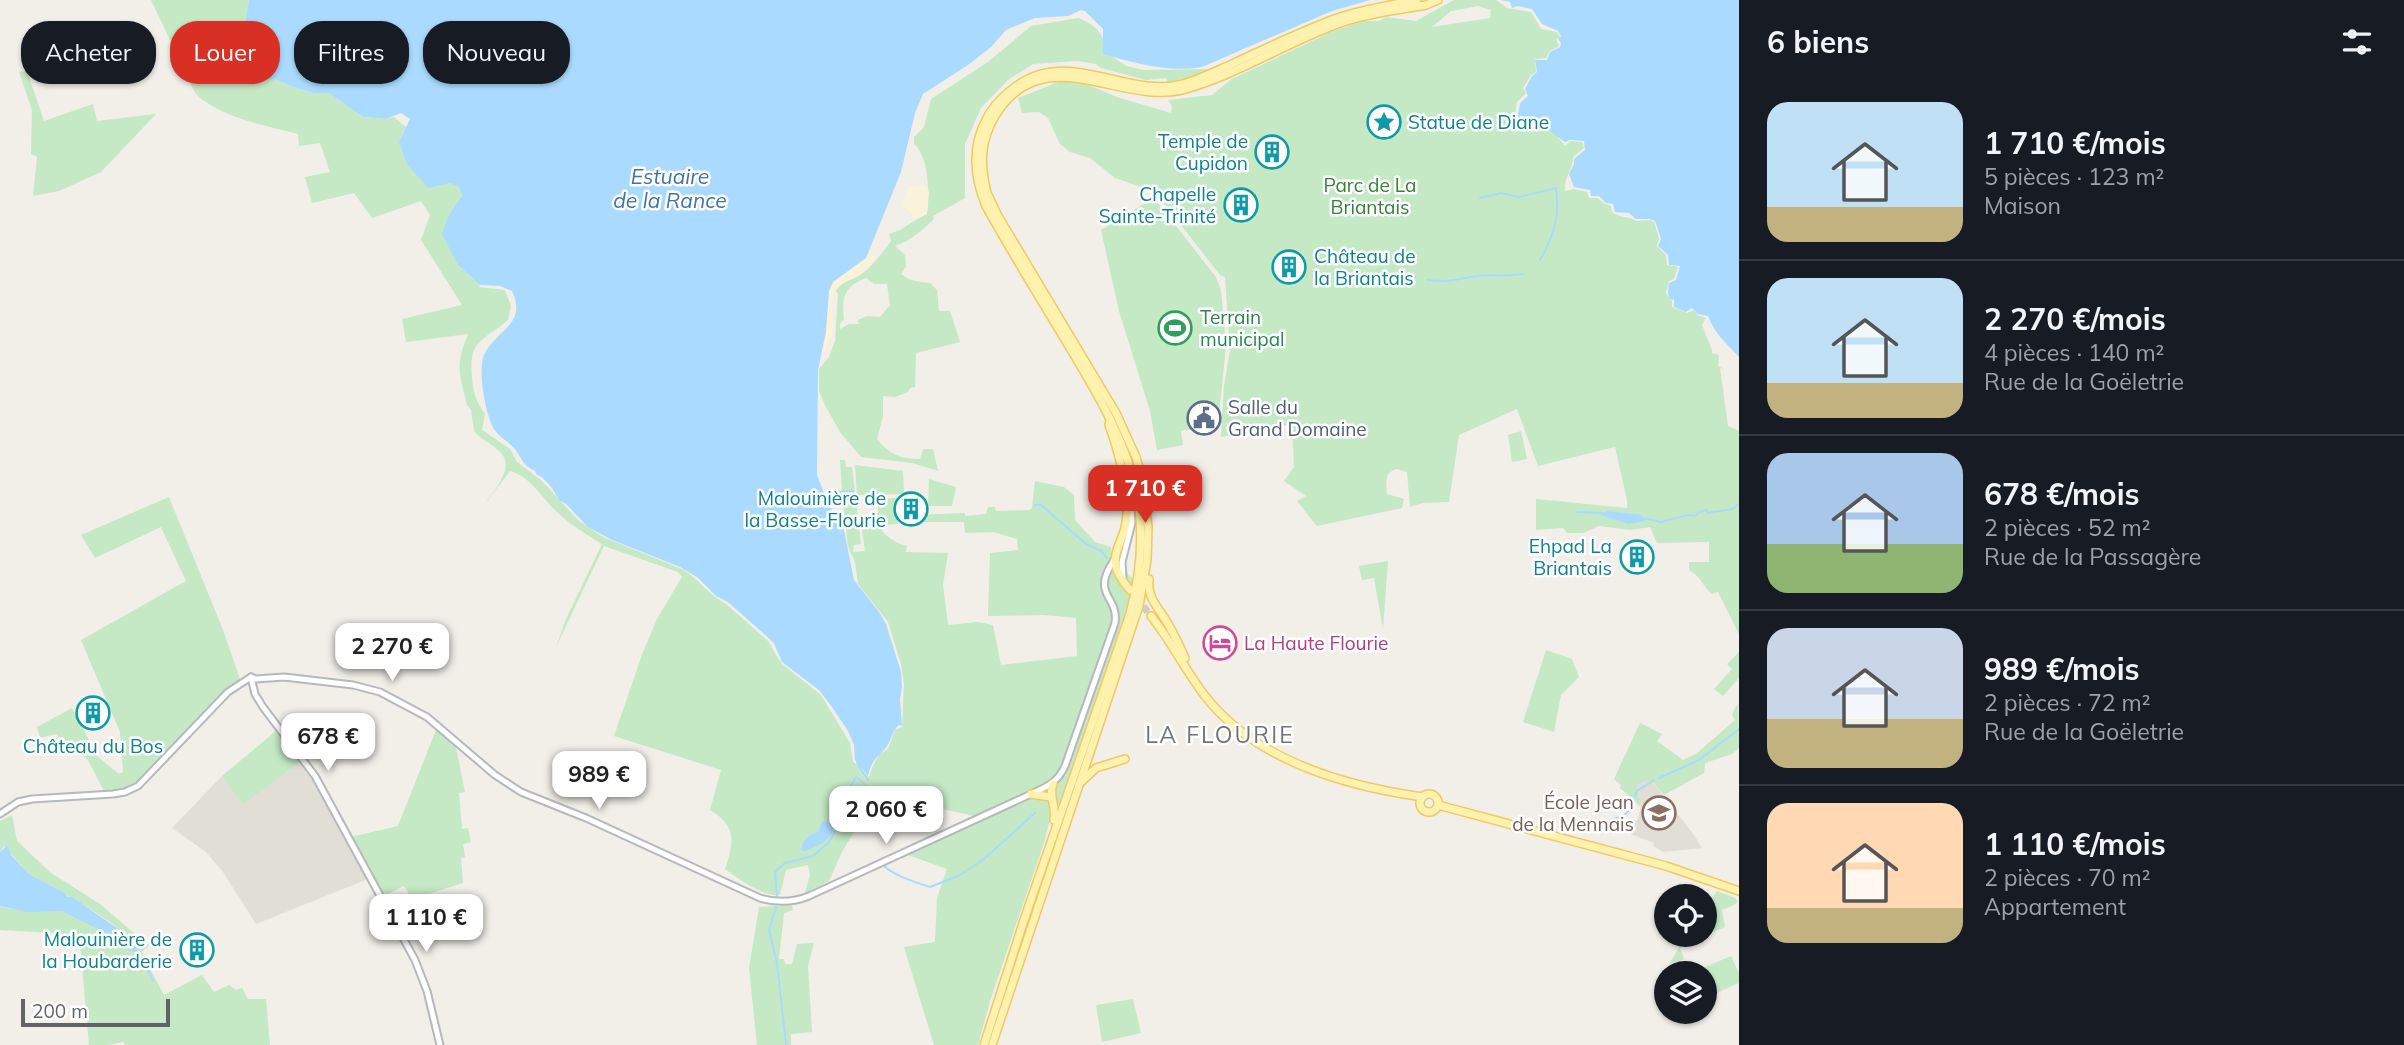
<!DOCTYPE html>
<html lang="fr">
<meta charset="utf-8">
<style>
body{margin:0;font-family:Mulish,sans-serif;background:#20242c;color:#f1f3f6;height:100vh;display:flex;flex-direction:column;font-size:26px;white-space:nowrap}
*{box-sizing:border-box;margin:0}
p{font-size:23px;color:#9ea1a6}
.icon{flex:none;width:38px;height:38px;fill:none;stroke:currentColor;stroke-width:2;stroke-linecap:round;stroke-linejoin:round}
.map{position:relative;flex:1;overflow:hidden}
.drawer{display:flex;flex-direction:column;background:#171b24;width:665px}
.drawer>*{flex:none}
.banner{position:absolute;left:21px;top:21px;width:665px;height:63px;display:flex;gap:14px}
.buttons{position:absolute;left:1654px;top:884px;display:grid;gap:14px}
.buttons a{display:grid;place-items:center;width:63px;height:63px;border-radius:50%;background:#171b24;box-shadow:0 2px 5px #0004;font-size:35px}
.scale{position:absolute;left:21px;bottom:18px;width:149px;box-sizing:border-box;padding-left:7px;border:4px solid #5f6368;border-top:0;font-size:19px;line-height:24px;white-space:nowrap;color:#5f6368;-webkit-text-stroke:5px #fff;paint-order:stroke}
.price{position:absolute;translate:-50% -60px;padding:0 16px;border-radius:14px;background:#fff;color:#222;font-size:23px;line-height:46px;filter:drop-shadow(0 2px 4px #0008)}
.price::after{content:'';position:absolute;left:50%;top:42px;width:21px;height:16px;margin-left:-10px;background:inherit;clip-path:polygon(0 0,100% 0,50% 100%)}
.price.on{background:#d93025;color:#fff}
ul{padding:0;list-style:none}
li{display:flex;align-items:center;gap:21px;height:175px;padding:0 28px}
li+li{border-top:2px solid #363941}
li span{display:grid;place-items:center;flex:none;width:196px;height:140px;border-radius:21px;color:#555}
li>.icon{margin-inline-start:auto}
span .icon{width:84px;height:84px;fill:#fffc;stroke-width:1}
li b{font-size:30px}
h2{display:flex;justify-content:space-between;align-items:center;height:84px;padding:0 28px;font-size:30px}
.pill{padding:0 24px;border-radius:28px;background:#171b24;box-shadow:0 2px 5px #0004;font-size:24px;line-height:63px}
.pill.on{background:#d93025;color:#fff}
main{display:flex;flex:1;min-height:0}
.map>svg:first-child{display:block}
.education{fill:#e1ded6}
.green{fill:#c5e8c5;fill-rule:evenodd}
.sand{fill:#fbf3d9}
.water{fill:#aadaff}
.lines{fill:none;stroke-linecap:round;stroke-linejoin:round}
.stream{stroke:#aadaff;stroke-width:2}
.primary-tunnel{stroke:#ccccc8;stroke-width:7;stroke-dasharray:7 3.5;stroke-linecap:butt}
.tertiary-casing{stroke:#b5b8bc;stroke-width:9}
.primary-casing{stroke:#f2c960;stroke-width:10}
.tertiary{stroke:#fff;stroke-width:5}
.primary{stroke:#fff2af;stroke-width:7}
.labels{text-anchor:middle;stroke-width:5;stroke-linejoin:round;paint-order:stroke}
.culture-label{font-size:19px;fill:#0d838f;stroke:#fff;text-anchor:end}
.park-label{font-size:19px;fill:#348238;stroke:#fff}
.leisure-label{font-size:19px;fill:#27864d;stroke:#fff;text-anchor:start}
.service-label{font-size:19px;fill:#4e5e75;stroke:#fff;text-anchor:start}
.hotel-label{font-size:19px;fill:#b23c85;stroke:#fff;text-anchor:start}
.education-label{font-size:19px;fill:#785e54;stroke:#fff;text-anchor:end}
.water-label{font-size:21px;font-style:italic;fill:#4174aa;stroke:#fff}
.quarter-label{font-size:23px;letter-spacing:2px;fill:#70757a;stroke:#fff}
</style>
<main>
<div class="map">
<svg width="1739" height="1045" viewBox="0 0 1739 1045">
<rect width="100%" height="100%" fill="#f1efe8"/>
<g class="education">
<polygon points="299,763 316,785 368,879 256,924 223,872 206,852 172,828 222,776 243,803"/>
<polygon points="1651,780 1694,835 1702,848 1663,852 1653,846 1654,843 1628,833 1630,827 1638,819 1641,807 1637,784"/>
</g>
<g class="green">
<path d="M151,0H249L242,39L275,79L293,87L314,93H329L363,117L386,119L394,117L406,127L399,142L450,183L459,187L462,194L449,215L458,265L480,285L479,287L505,290L511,306L508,320C484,341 468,339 472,377C473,393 476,401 485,414L482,430L510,449L517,462L541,480L579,521L603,537L684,570C699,580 709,595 726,604L768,641L781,663L821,695L850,743L853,761L869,777C873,765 876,755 888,749L895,730L902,727L904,684L901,664L888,622L858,584L855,562L848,547L842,493L845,492L842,491L840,460H845L846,467H852L861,544L854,545L853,552L865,551L860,517L866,514C883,523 878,538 907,546L906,552L948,553L943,585L948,625L978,622L993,625L1001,665L1077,656L1076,618L1044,615L988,616L990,553L1018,550L1017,539L993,532L965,533L964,522H916V515L965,513V516L986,514L988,507H995L996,511L1030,510L1032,508L1035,481L1064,487L1074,495L1075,520L1095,542L1111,547V558L1134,580L1125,618L1061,802L1053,808L1043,846L991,998L978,1045H934L904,947L935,942L937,898L947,869L908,855L977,822L974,816L925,805L879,790L842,852L829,881L805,893L810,875L808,865L786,870L780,895C763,897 739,879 725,869C734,842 737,826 710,810L721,770L614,736L643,652L657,619L682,577L678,572L604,546L556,647L566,619L602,544C586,534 569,524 556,511C541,497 531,477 510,471L485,504C494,490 515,468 501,453C493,444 481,440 474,431L471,410L467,405C459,371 455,366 468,334L406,342L402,319L462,305L421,240L430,215L421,201L372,218L354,193L312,203L305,177L330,172L320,143L299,146L298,134C265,125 220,118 195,93Z"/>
<path d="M1454,0H1496L1507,8L1531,12L1541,29L1557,32L1560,37L1556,39L1559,46L1550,51L1546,58L1535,59L1536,72L1531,75L1523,88L1526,93L1517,102L1514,121L1519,124L1554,132L1565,146L1570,141L1582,142L1584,148L1573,157C1574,168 1564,176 1565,191L1574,189L1587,192L1589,198H1598L1603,203L1611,206L1612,212C1620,218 1628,216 1637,221L1650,220L1654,222L1659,238L1657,246L1666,255L1667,265L1678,267L1674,279L1669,281L1666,293L1672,301V307L1687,313L1694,310L1698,315L1706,318L1702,325L1712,350V353L1719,355L1718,366L1724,369L1720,368L1728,426L1739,431V634L1718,592L1712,594C1702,586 1701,576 1689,570V562H1709V542L1657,543L1650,527L1630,530L1599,526L1583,533H1567L1563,528L1536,530V499L1627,508V500L1615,447L1538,466L1517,409L1459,435L1449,502L1423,503L1410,507L1407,472L1397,469C1384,472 1386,483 1387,494L1404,499L1402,508L1317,526L1297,501L1306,496L1284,481L1294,467L1292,424L1221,437L1224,386L1230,350L1225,277L1220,275L1155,192L1115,178L1090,158L1070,152L1060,144L1048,118L1039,112L1022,113L1018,98L1063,80L1086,84L1117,97L1171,113L1172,106L1168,100L1212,95L1232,79L1333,31L1364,21H1379L1386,17L1416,21ZM1478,6L1491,10L1490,18L1432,27L1451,11Z"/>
<path d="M1078,18C1097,25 1104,34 1107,53L1126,66L1143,70L1212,69L1169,84L1166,78L1146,80L1101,68L1096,64L1078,61L1033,64L1008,80L981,108L965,144V198L933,216L934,219C923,230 910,241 895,246L905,255L906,266L901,274C910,281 918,282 930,283L937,290L939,311H950L960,342L916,353L915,387L910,388L908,392L895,397L883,396V416L877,439C889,454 900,459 920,459L923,449H933L938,471L912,463L861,457L840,432L826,407L819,391V369L829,357L835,341L838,294L836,290C843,280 851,281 860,275C870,269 884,251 891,241L889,234L900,230L927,213C929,193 930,159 914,144V137L924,127L931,99L988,62L1031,26ZM866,278L874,284H887L890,305L880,317L867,316L858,320L859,324H849L840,329V324L844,319C841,297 845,286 866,278Z"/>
<polygon points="27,71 44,121 93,104 97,121 156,114 101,172 59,191 33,196 37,157 31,154 32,110 19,72"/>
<polygon points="1154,198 1216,277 1221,290 1226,346 1218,425 1181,431 1183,445 1157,450 1150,411 1119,311 1101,230"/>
<polygon points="1521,431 1527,459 1512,462 1508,435"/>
<polygon points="855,465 903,471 904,494 857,495"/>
<polygon points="929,479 956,487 952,506 928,506"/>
<polygon points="169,497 223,630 240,679 226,689 149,773 130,787 104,791 88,760 56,734 40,738 37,727 72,708 98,757 119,774 123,772 120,732 81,640 186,581 161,527 95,558 81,535"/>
<polygon points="897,498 898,524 878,525 878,499"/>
<polygon points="1388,561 1383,629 1374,578 1362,580 1359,566"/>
<polygon points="1546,650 1572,659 1579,677 1561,695 1554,732 1523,722"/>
<polygon points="1739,652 1739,678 1723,696 1714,689 1732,669 1727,664"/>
<polygon points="1738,703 1739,748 1732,754 1705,763 1704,773 1664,795 1652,781 1637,784 1641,807 1620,788 1621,785 1614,779 1640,723 1662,734 1657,741 1683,760 1696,754 1735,720 1732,714"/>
<polygon points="436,730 456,747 465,792 459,793 462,829 468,828 471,842 463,844 465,857 461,858 463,883 412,899 404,886 378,899 368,879 373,877 351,837 398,826"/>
<polygon points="276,731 299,763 243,804 222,776"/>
<path d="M12,815L17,841L51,873L100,904L149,946L141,952L164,995L202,975L214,992L229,985L236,990L242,988L248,999H266L270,1045H126L123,1042L108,1045H89L80,943L53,933L0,930V906C20,912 39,911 60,911C74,911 120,941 131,951L135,948C128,930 85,905 68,897L65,893L29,874L4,846L0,852V821Z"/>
<polygon points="1717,891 1735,898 1737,901 1736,904 1722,910 1725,927 1683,944 1680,949 1684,959 1669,964 1687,935 1704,934 1705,909"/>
<polygon points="792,905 793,910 784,913 779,959 784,959 785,964 792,964 797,944 814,943 808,966 812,1032 791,1034 791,1045 757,1045 749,968 759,907"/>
<polygon points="1731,956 1739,973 1739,983 1705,998 1704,973 1691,973"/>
<polygon points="1133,999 1141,1033 1102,1042 1096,1005"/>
</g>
<g class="sand">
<polygon points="909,186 927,186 929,193 927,214 915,220 909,210 902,207"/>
<path d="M868,254L877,256C872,263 866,272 858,276C847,282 837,283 833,297C830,310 835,323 833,336L829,338L825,352L818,353L826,288L838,275L868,258Z"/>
</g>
<g class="water">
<path d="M249,0H1370L1332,11L1202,67C1170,73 1134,63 1103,54V29L1085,11L1081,10L1068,16L1035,18L1006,30L991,47L968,65L923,94L915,113L901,172L866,258L833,282L829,291L826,332L818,370L817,475L828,503L844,530L854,580L879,612L886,624L901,672L902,687L900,699L902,726L899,725C892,731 892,739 887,746C877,760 873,756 868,776L855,760L854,745L848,731L832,707L819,690L782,662L774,643L728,602L716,596L697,577L680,567L612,540L588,527L566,504L559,500L552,488L542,477L537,475L535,471C522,465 522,458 514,448C508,441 500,438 494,429C486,416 477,370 484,355C495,330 528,325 512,291L500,286L480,285L458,265L442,234L449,215L462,195L459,187L450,183L428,188L407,164L399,142L410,119L401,113L386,119L363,117L329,93H314L293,87L275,79L270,80L254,61L242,39Z"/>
<path d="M1501,0H1739V357C1726,343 1714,333 1708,316L1698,314L1692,308L1686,312L1674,307V300L1670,299L1668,293L1669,283L1676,280L1680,266L1669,265L1668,255L1658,246L1661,239L1655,221L1650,219H1636L1629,213L1615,212L1613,204L1606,203L1599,196H1591L1590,190L1574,187L1569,174L1574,164V159L1585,150L1584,141L1570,140L1565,142C1556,136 1550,129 1540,127C1532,125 1525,126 1517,121L1520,103L1528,96L1525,89L1532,76L1537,72L1535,60H1547L1550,52L1560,47L1561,43L1558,39L1561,36L1558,31L1542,24L1532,9L1517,6L1512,8L1510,2Z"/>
<polygon points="1607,511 1642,515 1645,521 1628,524 1601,515"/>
<path d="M822,822H830L833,828L832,834L821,844L804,852L801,849C803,840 809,834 818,832Z"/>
<polygon points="7,845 11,855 29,874 65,893 67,897 72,897 120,930 133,942 138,953 131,951 102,931 62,911 27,912 0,906 0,852"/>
</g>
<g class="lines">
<g class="stream">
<path d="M1480,198L1501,193L1519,197L1556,188C1560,218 1554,235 1540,260"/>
<path d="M1427,280C1449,283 1457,279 1477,276C1493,274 1507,277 1523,274"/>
<polyline points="826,497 837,492 853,491"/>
<polyline points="1035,505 1041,505 1085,543 1101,551 1107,558"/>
<polyline points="1576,512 1603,513"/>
<polyline points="1643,518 1661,522 1688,515 1695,516 1699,512 1707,510 1708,513 1732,509 1739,504"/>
<polyline points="857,763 868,780"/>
<polyline points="1659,778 1699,760 1739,729"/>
<polyline points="1605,823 1624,815 1629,811 1637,791 1654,780"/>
<path d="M883,865C894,876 915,882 930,887L960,875L984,859L1035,813"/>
<polyline points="777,896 775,872 785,863 813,856 829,842 839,824 840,804 856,777 865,784"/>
<polyline points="776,907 769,930 777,963 786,1045"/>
<polyline points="136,952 143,960 153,981"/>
</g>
<polyline class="primary-tunnel" points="1137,598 1151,616"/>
<defs>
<g id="tertiary">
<polyline points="1123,577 1122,562 1132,523 1131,501 1126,498"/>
<path d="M251,677L256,679L284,677L353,685L380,692L427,717L495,775L521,792L586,818L760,898C777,903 792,903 809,896L1031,794C1047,787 1058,782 1065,766L1115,623C1119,595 1090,596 1114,560"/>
<polyline points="251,677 255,694 263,707 315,776 415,960 427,991 440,1045"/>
<polyline points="0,814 18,802 32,799 113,794 125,792 138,786 228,692 251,677"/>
</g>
<g id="primary">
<path d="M1110,420L1109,425C1119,452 1126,481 1127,510C1128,547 1098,554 1130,590"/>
<path d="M1149,579C1147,596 1156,605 1165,619C1173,631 1179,645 1185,658"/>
<path d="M1151,616C1171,641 1185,670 1205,696C1256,761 1344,786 1423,797"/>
<path d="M1053,784C1048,797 1057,806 1054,820"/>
<polyline points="1079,784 1096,768 1125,759"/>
<polyline points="1031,794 1050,797"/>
<circle cx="1429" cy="803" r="9"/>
<polyline points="1438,805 1666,866 1739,891"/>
<path d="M984,1045L1023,923L1130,614C1159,503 1126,441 1070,348C1042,301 1013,255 986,206C974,177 971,148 986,120C993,105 1005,94 1018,85C1071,48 1127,99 1183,84C1200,79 1216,71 1232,64C1264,49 1296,34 1329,21C1358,10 1387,6 1417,0"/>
<path d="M992,1045L1139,606L1147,560L1148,527L1142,479L1136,457L1116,413L998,216L987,193C980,165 980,141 995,116C1044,36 1122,108 1186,89C1241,73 1289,41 1343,22C1369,13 1398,10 1426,5L1438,0"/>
</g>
</defs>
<use href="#tertiary" class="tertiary-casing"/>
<use href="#primary" class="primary-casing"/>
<use href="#tertiary" class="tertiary"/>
<use href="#primary" class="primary"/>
</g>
<defs>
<symbol id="sight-ring" viewBox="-11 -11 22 22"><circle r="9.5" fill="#fff" stroke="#0f9aa8" stroke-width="1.5"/><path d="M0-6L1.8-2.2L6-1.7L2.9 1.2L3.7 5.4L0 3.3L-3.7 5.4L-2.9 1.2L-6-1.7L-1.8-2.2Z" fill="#0f9aa8"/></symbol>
<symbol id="building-ring" viewBox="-11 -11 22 22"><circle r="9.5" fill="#fff" stroke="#0f9aa8" stroke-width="1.5"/><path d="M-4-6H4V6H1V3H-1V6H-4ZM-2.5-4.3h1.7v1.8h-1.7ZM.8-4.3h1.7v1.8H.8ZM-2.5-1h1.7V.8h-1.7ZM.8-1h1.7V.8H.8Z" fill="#0f9aa8"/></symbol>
<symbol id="stadium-ring" viewBox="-11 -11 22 22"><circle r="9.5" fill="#fff" stroke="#2e9e5b" stroke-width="1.5"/><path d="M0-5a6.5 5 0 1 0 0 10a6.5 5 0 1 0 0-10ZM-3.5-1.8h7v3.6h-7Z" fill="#2e9e5b"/></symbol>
<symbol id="civic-ring" viewBox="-11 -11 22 22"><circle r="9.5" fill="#fff" stroke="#5c6f8a" stroke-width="1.5"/><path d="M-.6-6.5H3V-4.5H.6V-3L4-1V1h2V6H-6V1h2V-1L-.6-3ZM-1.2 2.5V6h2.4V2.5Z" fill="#5c6f8a"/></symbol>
<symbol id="hotel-ring" viewBox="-11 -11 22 22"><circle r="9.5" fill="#fff" stroke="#d1479c" stroke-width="1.5"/><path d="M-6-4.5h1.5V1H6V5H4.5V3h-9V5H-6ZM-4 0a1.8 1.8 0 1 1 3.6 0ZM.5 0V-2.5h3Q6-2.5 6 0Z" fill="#d1479c"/></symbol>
<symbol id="school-ring" viewBox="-11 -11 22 22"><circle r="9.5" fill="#fff" stroke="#8d6e63" stroke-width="1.5"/><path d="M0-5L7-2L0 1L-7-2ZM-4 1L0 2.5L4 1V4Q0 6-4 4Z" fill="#8d6e63"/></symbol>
</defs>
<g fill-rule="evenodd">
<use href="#sight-ring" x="1365" y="103" width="38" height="38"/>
<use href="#building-ring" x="1253" y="133" width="38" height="38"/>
<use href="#building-ring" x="1222" y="186" width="38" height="38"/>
<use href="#building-ring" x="1270" y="248" width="38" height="38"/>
<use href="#stadium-ring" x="1156" y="309" width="38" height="38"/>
<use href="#civic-ring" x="1185" y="399" width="38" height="38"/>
<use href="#building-ring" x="892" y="490" width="38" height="38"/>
<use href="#building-ring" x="1618" y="538" width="38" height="38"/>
<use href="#hotel-ring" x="1201" y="624" width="38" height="38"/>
<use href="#building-ring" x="74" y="694" width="38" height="38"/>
<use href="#school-ring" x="1640" y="794" width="38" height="38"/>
<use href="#building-ring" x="178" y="931" width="38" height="38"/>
</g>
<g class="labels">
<g class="culture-label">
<text x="1408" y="129" text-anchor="start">Statue de Diane</text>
<text x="1248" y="148">Temple de<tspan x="1248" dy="22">Cupidon</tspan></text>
<text x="1216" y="201">Chapelle<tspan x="1216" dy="22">Sainte-Trinité</tspan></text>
<text x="1314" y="263" text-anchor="start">Château de<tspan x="1314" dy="22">la Briantais</tspan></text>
<text x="886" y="505">Malouinière de<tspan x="886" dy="22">la Basse-Flourie</tspan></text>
<text x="1612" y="553">Ehpad La<tspan x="1612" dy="22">Briantais</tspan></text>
<text x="93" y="753" text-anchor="middle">Château du Bos</text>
<text x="172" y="946">Malouinière de<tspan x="172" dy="22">la Houbarderie</tspan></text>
</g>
<g class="park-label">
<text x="1370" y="192">Parc de La<tspan x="1370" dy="22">Briantais</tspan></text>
</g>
<g class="leisure-label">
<text x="1200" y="324">Terrain<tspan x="1200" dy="22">municipal</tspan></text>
</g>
<g class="service-label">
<text x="1228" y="414">Salle du<tspan x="1228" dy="22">Grand Domaine</tspan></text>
</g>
<g class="hotel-label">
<text x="1244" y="650">La Haute Flourie</text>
</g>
<g class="education-label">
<text x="1634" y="809">École Jean<tspan x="1634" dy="22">de la Mennais</tspan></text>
</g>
<g class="water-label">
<text x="670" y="184">Estuaire<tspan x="670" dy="24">de la Rance</tspan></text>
</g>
<g class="quarter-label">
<text x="1220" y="743">LA FLOURIE</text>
</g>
</g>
</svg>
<div class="buttons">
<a><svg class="icon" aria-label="locate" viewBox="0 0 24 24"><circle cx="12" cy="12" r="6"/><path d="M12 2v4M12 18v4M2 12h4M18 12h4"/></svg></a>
<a><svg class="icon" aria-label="layers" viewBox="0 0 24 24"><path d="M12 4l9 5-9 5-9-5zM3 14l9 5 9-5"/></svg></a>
</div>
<div class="scale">200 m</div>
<b class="price on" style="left:1145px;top:525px">1 710 €</b>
<b class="price" style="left:392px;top:683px">2 270 €</b>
<b class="price" style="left:328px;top:773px">678 €</b>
<b class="price" style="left:599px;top:811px">989 €</b>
<b class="price" style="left:886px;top:846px">2 060 €</b>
<b class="price" style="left:426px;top:954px">1 110 €</b>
<div class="banner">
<a class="pill">Acheter</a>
<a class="pill on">Louer</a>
<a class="pill">Filtres</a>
<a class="pill">Nouveau</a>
</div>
</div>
<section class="drawer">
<h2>6 biens<svg class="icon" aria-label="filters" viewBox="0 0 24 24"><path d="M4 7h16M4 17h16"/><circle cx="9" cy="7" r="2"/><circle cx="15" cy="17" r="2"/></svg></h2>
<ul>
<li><span style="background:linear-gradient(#bfe0f5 75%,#c2b280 0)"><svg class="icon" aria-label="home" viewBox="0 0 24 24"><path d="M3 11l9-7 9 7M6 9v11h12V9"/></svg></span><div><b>1 710 €/mois</b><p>5 pièces · 123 m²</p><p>Maison</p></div></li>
<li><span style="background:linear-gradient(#bfe0f5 75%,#c2b280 0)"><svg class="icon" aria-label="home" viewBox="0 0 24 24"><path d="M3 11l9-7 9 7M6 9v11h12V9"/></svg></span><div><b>2 270 €/mois</b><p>4 pièces · 140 m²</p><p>Rue de la Goëletrie</p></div></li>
<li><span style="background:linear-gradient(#a9c7e8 65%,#8fb573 0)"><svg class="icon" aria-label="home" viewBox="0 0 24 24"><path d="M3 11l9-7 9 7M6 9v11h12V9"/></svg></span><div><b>678 €/mois</b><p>2 pièces · 52 m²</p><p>Rue de la Passagère</p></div></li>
<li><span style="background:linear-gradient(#c9d6e8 65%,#c2b280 0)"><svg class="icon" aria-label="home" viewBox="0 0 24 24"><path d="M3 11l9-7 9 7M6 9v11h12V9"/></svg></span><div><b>989 €/mois</b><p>2 pièces · 72 m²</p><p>Rue de la Goëletrie</p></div></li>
<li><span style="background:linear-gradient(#ffd9b3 75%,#c2b280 0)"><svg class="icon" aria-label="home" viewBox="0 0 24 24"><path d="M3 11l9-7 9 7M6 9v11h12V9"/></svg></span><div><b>1 110 €/mois</b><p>2 pièces · 70 m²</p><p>Appartement</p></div></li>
</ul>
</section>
</main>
